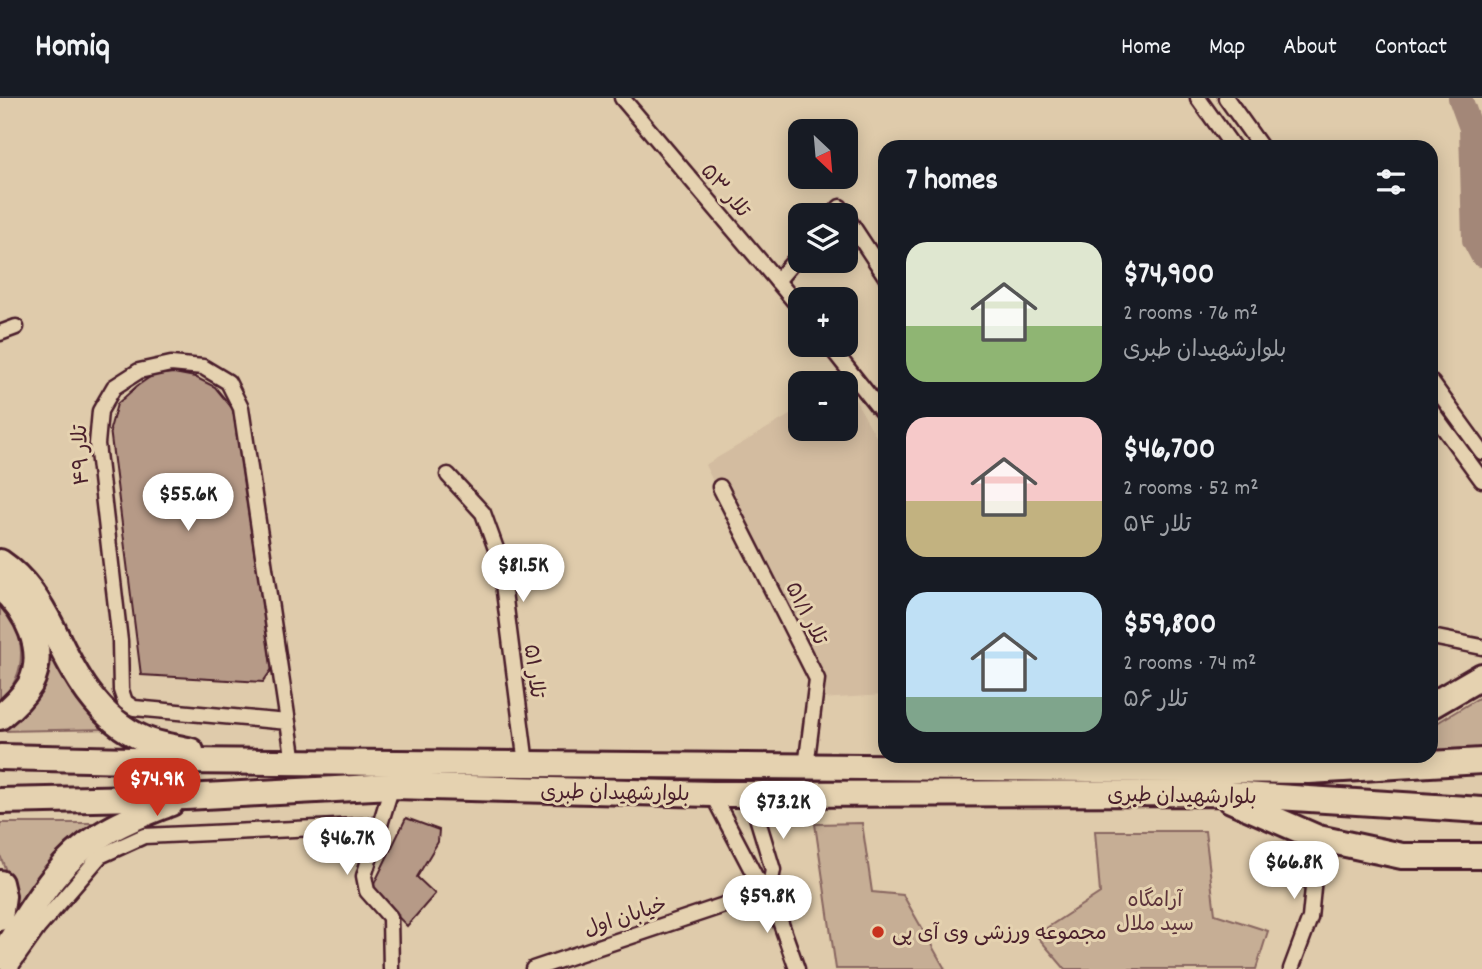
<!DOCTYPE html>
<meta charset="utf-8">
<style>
body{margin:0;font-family:Dekko,"Playpen Sans Arabic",sans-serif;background:#20242c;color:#f1f3f6;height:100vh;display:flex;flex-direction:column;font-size:26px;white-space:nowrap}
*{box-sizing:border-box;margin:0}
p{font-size:23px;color:#9ea1a6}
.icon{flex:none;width:38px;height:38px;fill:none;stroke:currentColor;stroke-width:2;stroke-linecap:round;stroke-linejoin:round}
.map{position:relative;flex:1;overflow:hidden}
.details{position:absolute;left:878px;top:42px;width:560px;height:623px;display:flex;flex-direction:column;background:#171b24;border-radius:21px;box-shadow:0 4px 18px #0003}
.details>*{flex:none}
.needle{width:46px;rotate:154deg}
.tools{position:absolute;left:788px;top:21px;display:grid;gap:14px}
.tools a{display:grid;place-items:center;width:70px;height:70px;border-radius:14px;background:#171b24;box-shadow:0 4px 18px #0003;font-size:35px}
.price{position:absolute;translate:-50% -60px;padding:0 16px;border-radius:24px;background:#fff;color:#222;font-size:23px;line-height:46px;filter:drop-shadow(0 2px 4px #0008)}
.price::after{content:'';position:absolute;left:50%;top:42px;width:21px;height:16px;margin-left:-10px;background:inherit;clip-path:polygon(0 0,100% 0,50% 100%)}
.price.current{background:#c8321e;color:#fff}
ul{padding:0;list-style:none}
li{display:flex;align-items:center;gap:21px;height:175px;padding:0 28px}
li span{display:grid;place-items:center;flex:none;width:196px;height:140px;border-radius:21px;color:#555}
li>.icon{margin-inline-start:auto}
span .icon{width:84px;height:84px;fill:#fffc;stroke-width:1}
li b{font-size:30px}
h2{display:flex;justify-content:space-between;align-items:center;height:84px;padding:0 28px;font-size:30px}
header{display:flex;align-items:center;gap:42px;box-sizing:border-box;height:98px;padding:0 35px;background:#171b24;border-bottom:2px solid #363941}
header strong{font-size:33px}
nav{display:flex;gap:38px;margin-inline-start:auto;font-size:24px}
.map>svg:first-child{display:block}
.built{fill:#d3bca0}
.green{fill:#c6ae95;stroke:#886660;stroke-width:2}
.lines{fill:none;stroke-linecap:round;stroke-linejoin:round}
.river{stroke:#a38778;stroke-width:24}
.building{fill:#b69a87;stroke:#4a1f2b;stroke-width:2}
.street-casing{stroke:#4a1f2b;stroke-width:19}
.highway-casing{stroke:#4a1f2b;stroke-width:30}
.street{stroke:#e5d2b0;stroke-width:14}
.highway{stroke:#e5d2b0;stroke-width:24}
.poi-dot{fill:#c8321e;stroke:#e5d2b0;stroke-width:2.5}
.labels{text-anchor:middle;stroke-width:6;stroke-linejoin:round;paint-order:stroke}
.street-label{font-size:21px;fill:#4a1f2b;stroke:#e5d2b0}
.park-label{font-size:21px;fill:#5d343b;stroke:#e5d2b0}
.poi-label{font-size:21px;fill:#4a1f2b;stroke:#e5d2b0;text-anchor:start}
</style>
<header>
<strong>Homiq</strong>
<nav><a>Home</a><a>Map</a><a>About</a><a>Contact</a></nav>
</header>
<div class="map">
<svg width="1482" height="871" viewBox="0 0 1482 871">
<rect width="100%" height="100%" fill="#dfcbab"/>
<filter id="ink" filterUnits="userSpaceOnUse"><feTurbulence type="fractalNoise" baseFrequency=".0143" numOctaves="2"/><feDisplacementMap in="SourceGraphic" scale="14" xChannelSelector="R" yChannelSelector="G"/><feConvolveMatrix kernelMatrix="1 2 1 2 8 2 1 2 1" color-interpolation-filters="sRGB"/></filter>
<g filter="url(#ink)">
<polygon class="built" points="845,284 885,354 885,597 821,601 705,367 800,311 800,331 845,331 845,285 843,285"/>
<g class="green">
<path d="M0,506C27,534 29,576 0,602Z"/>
<polygon points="38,527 111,631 0,633 0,630 11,624"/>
<polygon points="1482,598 1482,650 1432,653 1432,628"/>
<polygon points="0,725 96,725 63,755 5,837 9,781 0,757"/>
<polygon points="862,725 872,794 903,797 945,871 836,871 815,726"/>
<polygon points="1095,733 1205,733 1215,816 1268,833 1256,871 1065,871 1036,837 1100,795"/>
</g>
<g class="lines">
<polyline class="river" points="1460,0 1471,30 1474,142 1482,157"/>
</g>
<g class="building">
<polygon points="174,275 195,279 215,289 233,311 272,571 263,584 141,577 110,331 117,306 137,288 153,277"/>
<polygon points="406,720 439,732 438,744 417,779 435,796 407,828 375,795 374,786"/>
</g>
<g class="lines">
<defs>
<g id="street">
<polyline points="622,0 800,210"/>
<polyline points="1198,0 1233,49"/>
<polyline points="1226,0 1261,49"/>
<polyline points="833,117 840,109 886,179"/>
<polyline points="777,183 800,156"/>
<polyline points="0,235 16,229"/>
<polyline points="829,247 886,319"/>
<polyline points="1432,285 1482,354"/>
<polyline points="1432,314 1482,382"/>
<polyline points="448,377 483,415 500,462 526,666"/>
<polyline points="720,389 817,581 806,669"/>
<polyline points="1432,539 1482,549"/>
<polyline points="288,624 134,610 125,604 121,592 120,543 97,346 100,313 114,289 139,273 171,266 203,269 228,284 241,310 288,624 294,664"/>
<polyline points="712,696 756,780 769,792 797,871"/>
<polyline points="750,696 773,772 769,792"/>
<polyline points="9,871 38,830 100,758 144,738 380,727"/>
<polyline points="391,871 390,819 367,793 364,778 392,688"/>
<polyline points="533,871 769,792"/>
<polyline points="1291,871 1310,820 1318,740"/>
</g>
<g id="highway">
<path d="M0,464C25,481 40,505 53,531C73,574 97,621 144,641C158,647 175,649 191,653"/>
<path d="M0,489C26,512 48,552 30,587C22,600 11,610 0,619"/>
<polyline points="1432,607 1482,578"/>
<polyline points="0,659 175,663 1309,673 1482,663"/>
<polyline points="1231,702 1318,740 1402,758 1482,758"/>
<polyline points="0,703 186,699 392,688 712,696 1214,695 1482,712"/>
<polyline points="0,785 3,798 0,820"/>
<path d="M0,859C29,817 53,767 98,739C121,724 146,715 171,705"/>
</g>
</defs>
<use href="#street" class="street-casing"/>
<use href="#highway" class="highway-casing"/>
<use href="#street" class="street"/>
<use href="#highway" class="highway"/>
</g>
</g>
<circle class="poi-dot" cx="878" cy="834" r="7"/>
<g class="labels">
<g class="street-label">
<text transform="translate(726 92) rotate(49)" y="7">تلار ۵۳</text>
<text transform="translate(80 357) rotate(-92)" y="7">تلار ۴۹</text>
<text transform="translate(807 515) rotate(63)" y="7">تلار ۵۱/۱</text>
<text transform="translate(535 573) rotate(83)" y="7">تلار ۵۱</text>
<text transform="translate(615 694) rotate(1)" y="7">بلوارشهیدان طبری</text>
<text transform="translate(1182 697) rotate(1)" y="7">بلوارشهیدان طبری</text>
<text transform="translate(625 818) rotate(-18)" y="7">خیابان اول</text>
</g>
<g class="park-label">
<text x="1155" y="808">آرامگاه<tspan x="1155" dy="24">سید ملال</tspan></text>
</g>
<g class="poi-label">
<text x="892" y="841">مجموعه ورزشی وی آی پی</text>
</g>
</g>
</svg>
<div class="tools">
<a><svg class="needle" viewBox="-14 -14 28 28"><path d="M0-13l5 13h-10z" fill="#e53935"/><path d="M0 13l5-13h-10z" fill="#9ea1a6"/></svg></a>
<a><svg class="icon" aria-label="layers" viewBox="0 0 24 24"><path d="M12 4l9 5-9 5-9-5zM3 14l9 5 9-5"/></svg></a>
<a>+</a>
<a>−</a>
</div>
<b class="price" style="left:188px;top:435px">$55.6K</b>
<b class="price" style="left:523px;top:506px">$81.5K</b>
<b class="price current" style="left:157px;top:720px">$74.9K</b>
<b class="price" style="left:783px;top:743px">$73.2K</b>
<b class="price" style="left:347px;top:779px">$46.7K</b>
<b class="price" style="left:1294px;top:803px">$66.8K</b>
<b class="price" style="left:767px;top:837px">$59.8K</b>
<section class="details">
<h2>7 homes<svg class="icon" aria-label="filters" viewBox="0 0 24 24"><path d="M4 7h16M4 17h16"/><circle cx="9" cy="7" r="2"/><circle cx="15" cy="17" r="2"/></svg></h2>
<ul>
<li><span style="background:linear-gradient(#dfe7d0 60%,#8fb573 0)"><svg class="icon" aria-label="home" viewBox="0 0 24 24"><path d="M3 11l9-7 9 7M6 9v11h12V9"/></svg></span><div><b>$74,900</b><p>2 rooms · 76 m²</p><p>بلوارشهیدان طبری</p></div></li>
<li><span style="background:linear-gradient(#f6c9c9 60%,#c2b280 0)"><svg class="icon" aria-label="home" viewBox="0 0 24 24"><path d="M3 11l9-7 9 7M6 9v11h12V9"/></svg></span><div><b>$46,700</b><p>2 rooms · 52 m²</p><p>تلار ۵۴</p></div></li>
<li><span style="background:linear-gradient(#bfe0f5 75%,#7fa58c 0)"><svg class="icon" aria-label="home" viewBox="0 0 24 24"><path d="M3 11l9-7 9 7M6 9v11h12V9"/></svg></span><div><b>$59,800</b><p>2 rooms · 74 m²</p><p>تلار ۵۶</p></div></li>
</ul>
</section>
</div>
